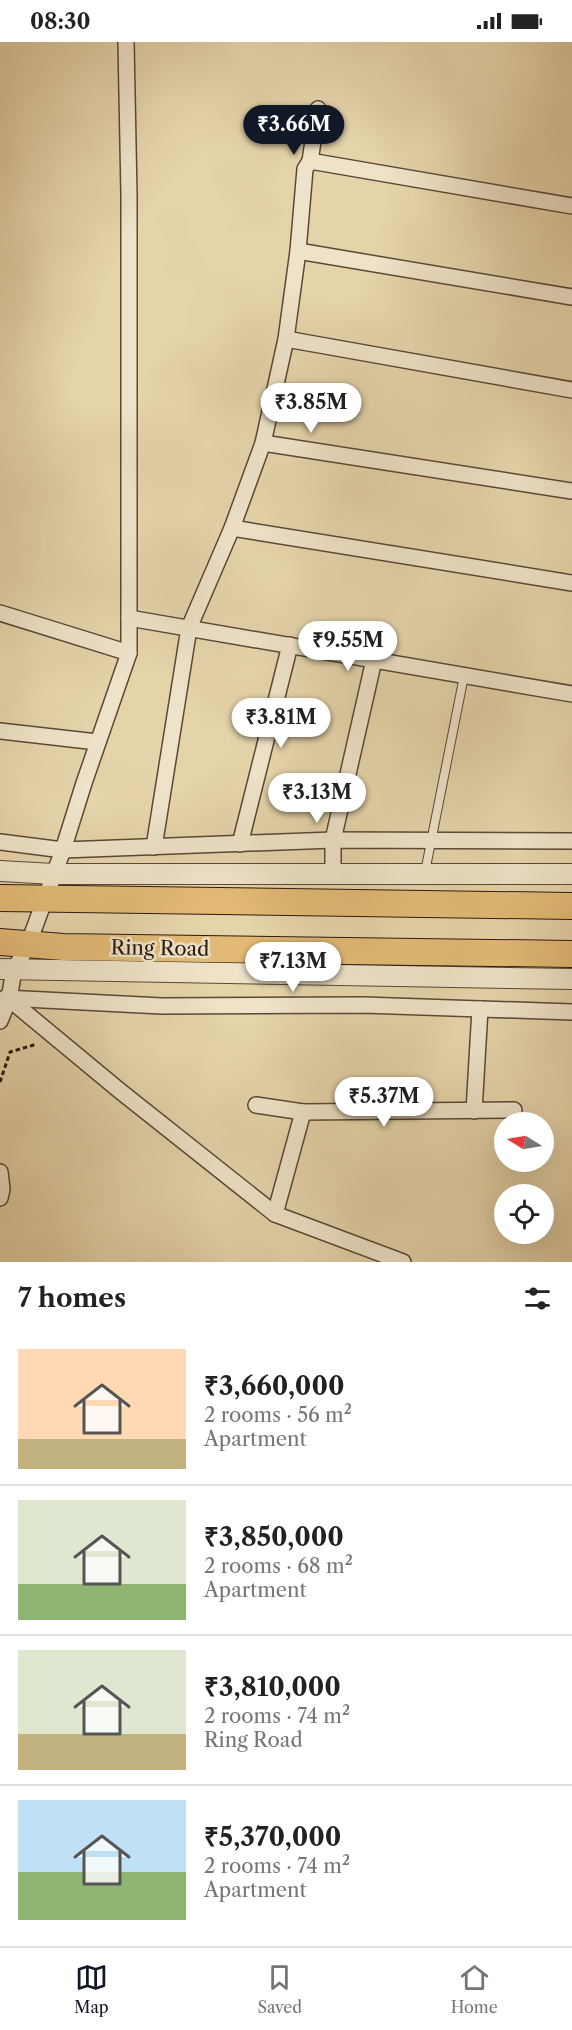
<!DOCTYPE html>
<meta charset="utf-8">
<style>
body{margin:0;font-family:"Libre Caslon Text",serif;background:#f2f2f2;color:#222;height:100vh;display:flex;flex-direction:column;font-size:22px;white-space:nowrap}
*{box-sizing:border-box;margin:0}
p{font-size:20px;color:#767676}
.icon{flex:none;width:33px;height:33px;fill:none;stroke:currentColor;stroke-width:2;stroke-linecap:round;stroke-linejoin:round}
.map{position:relative;height:1220px;overflow:hidden}
.sheet{display:flex;flex-direction:column;background:#fff;flex:1}
.sheet>*{flex:none}
.needle{width:39px;rotate:281deg}
.fabs{position:absolute;left:494px;top:1070px;display:grid;gap:12px}
.fabs a{display:grid;place-items:center;width:60px;height:60px;border-radius:50%;background:#fff;box-shadow:0 6px 24px #0002;font-size:30px}
.price{position:absolute;translate:-50% -51px;padding:0 14px;border-radius:21px;background:#fff;color:#222;font-size:20px;line-height:39px;filter:drop-shadow(0 2px 3px #0008)}
.price::after{content:'';position:absolute;left:50%;top:36px;width:18px;height:14px;margin-left:-9px;background:inherit;clip-path:polygon(0 0,100% 0,50% 100%)}
.price.current{background:#111827;color:#fff}
ul{padding:0;list-style:none}
li{display:flex;align-items:center;gap:18px;height:150px;padding:0 18px}
li+li{border-top:2px solid #e0e0e0}
li span{display:grid;place-items:center;flex:none;width:168px;height:120px;border-radius:0px;color:#555}
li>.icon{margin-inline-start:auto}
span .icon{width:72px;height:72px;fill:#fffc;stroke-width:1}
li b{font-size:26px}
h2{display:flex;justify-content:space-between;align-items:center;height:72px;padding:0 18px;font-size:26px}
.status{display:flex;justify-content:space-between;align-items:center;height:42px;padding:0 30px;background:#fff;direction:ltr}
.status svg{height:16px;fill:currentColor}
.tab-bar{display:flex;justify-content:space-around;align-items:center;height:84px;border-top:2px solid #e0e0e0;background:#fff;font-size:16px;color:#767676}
.tab-bar a{display:grid;justify-items:center;gap:3px}
.tab-bar .current{color:#111827}
.map>svg:first-child{display:block}
.lines{fill:none;stroke-linecap:round;stroke-linejoin:round}
.service-casing{stroke:#5a4837;stroke-width:10}
.minor-casing{stroke:#5a4837;stroke-width:18}
.tertiary-casing{stroke:#5a4837;stroke-width:22}
.trunk-casing{stroke:#2b1a11;stroke-width:28}
.path{stroke:#2b1a11;stroke-width:3;stroke-dasharray:4.5 3;stroke-linecap:butt}
.service{stroke:#eee2c8;stroke-width:8}
.minor{stroke:#eee2c8;stroke-width:15}
.tertiary{stroke:#eee2c8;stroke-width:20}
.trunk{stroke:#e2ba75;stroke-width:26}
.labels{text-anchor:middle;stroke-width:5;stroke-linejoin:round;paint-order:stroke}
.street-label{font-size:20px;fill:#2b1a11;stroke:#eee2c8}
</style>
<div class="status"><b>08:30</b><svg viewBox="0 0 49 12"><path d="M0 12V9h3v3zM5 12V6h3v6zM10 12V3h3v9zM15 12V0h3v12zM26 1h20v11H26zM47 4h2v5h-2z"/></svg></div>
<div class="map">
<svg width="572" height="1220" viewBox="0 0 572 1220">
<rect width="100%" height="100%" fill="#e5d3aa"/>
<filter id="stains"><feTurbulence type="fractalNoise" baseFrequency=".00333" numOctaves="4"/><feColorMatrix values="0 0 0 0 .2 0 0 0 0 .09 0 0 0 0 .02 0 0 0 .5 -.17"/></filter>
<radialGradient id="worn" r=".72"><stop offset=".6" stop-color="#630" stop-opacity="0"/><stop offset="1" stop-color="#630" stop-opacity=".3"/></radialGradient>
<g class="lines">
<defs>
<polyline id="service" points="425,830 464,634"/>
<g id="minor">
<polyline points="126,0 129,153 129,611 84,741 63,808 28,903 14,928 9,957 120,1049 275,1172 403,1220"/>
<polyline points="310,119 318,67"/>
<polyline points="298,209 572,255"/>
<polyline points="286,297 572,348"/>
<polyline points="263,401 286,297 298,209 305,127 310,119 572,164"/>
<polyline points="232,486 572,541"/>
<polyline points="0,571 129,611"/>
<polyline points="129,576 572,652"/>
<polyline points="0,689 97,700"/>
<polyline points="0,800 63,808 333,798 572,799"/>
<polyline points="240,802 290,603"/>
<polyline points="154,805 189,586 232,486 263,401 572,449"/>
<polyline points="333,831 333,798 374,618"/>
<polyline points="5,956 162,964 363,963 572,970"/>
<polyline points="0,979 9,957"/>
<polyline points="256,1063 303,1070 514,1068"/>
<polyline points="474,1069 480,967"/>
<polyline points="0,1130 2,1147 0,1156"/>
<polyline points="275,1172 303,1070"/>
</g>
<g id="tertiary">
<polyline points="0,829 54,832 572,832"/>
<polyline points="0,927 572,937"/>
</g>
<g id="trunk">
<polyline points="0,856 572,864"/>
<polyline points="0,900 63,905 572,912"/>
</g>
</defs>
<use href="#service" class="service-casing"/>
<use href="#minor" class="minor-casing"/>
<use href="#tertiary" class="tertiary-casing"/>
<use href="#trunk" class="trunk-casing"/>
<polyline class="path" points="0,1040 10,1010 37,1002"/>
<use href="#service" class="service"/>
<use href="#minor" class="minor"/>
<use href="#tertiary" class="tertiary"/>
<use href="#trunk" class="trunk"/>
</g>
<g class="labels">
<g class="street-label">
<text transform="translate(160 906) rotate(1)" y="7">Ring Road</text>
</g>
</g>
<rect width="100%" height="100%" filter="url(#stains)"/>
<rect width="100%" height="100%" fill="url(#worn)"/>
</svg>
<div class="fabs">
<a><svg class="needle" viewBox="-14 -14 28 28"><path d="M0-13l5 13h-10z" fill="#e53935"/><path d="M0 13l5-13h-10z" fill="#767676"/></svg></a>
<a><svg class="icon" aria-label="locate" viewBox="0 0 24 24"><circle cx="12" cy="12" r="6"/><path d="M12 2v4M12 18v4M2 12h4M18 12h4"/></svg></a>
</div>
<b class="price current" style="left:294px;top:114px">₹3.66M</b>
<b class="price" style="left:311px;top:392px">₹3.85M</b>
<b class="price" style="left:348px;top:630px">₹9.55M</b>
<b class="price" style="left:281px;top:707px">₹3.81M</b>
<b class="price" style="left:317px;top:782px">₹3.13M</b>
<b class="price" style="left:293px;top:951px">₹7.13M</b>
<b class="price" style="left:384px;top:1086px">₹5.37M</b>
</div>
<section class="sheet">
<h2>7 homes<svg class="icon" aria-label="filters" viewBox="0 0 24 24"><path d="M4 7h16M4 17h16"/><circle cx="9" cy="7" r="2"/><circle cx="15" cy="17" r="2"/></svg></h2>
<ul>
<li><span style="background:linear-gradient(#ffd9b3 75%,#c2b280 0)"><svg class="icon" aria-label="home" viewBox="0 0 24 24"><path d="M3 11l9-7 9 7M6 9v11h12V9"/></svg></span><div><b>₹3,660,000</b><p>2 rooms · 56 m²</p><p>Apartment</p></div></li>
<li><span style="background:linear-gradient(#dfe7d0 70%,#8fb573 0)"><svg class="icon" aria-label="home" viewBox="0 0 24 24"><path d="M3 11l9-7 9 7M6 9v11h12V9"/></svg></span><div><b>₹3,850,000</b><p>2 rooms · 68 m²</p><p>Apartment</p></div></li>
<li><span style="background:linear-gradient(#dfe7d0 70%,#c2b280 0)"><svg class="icon" aria-label="home" viewBox="0 0 24 24"><path d="M3 11l9-7 9 7M6 9v11h12V9"/></svg></span><div><b>₹3,810,000</b><p>2 rooms · 74 m²</p><p>Ring Road</p></div></li>
<li><span style="background:linear-gradient(#bfe0f5 60%,#8fb573 0)"><svg class="icon" aria-label="home" viewBox="0 0 24 24"><path d="M3 11l9-7 9 7M6 9v11h12V9"/></svg></span><div><b>₹5,370,000</b><p>2 rooms · 74 m²</p><p>Apartment</p></div></li>
</ul>
</section>
<nav class="tab-bar">
<a class="current"><svg class="icon" aria-label="map" viewBox="0 0 24 24"><path d="M3 6l6-2 6 2 6-2v14l-6 2-6-2-6 2zM9 4v14M15 6v14"/></svg>Map</a>
<a><svg class="icon" aria-label="saved" viewBox="0 0 24 24"><path d="M7 4h10v16l-5-4-5 4z"/></svg>Saved</a>
<a><svg class="icon" aria-label="home" viewBox="0 0 24 24"><path d="M3 11l9-7 9 7M6 9v11h12V9"/></svg>Home</a>
</nav>
